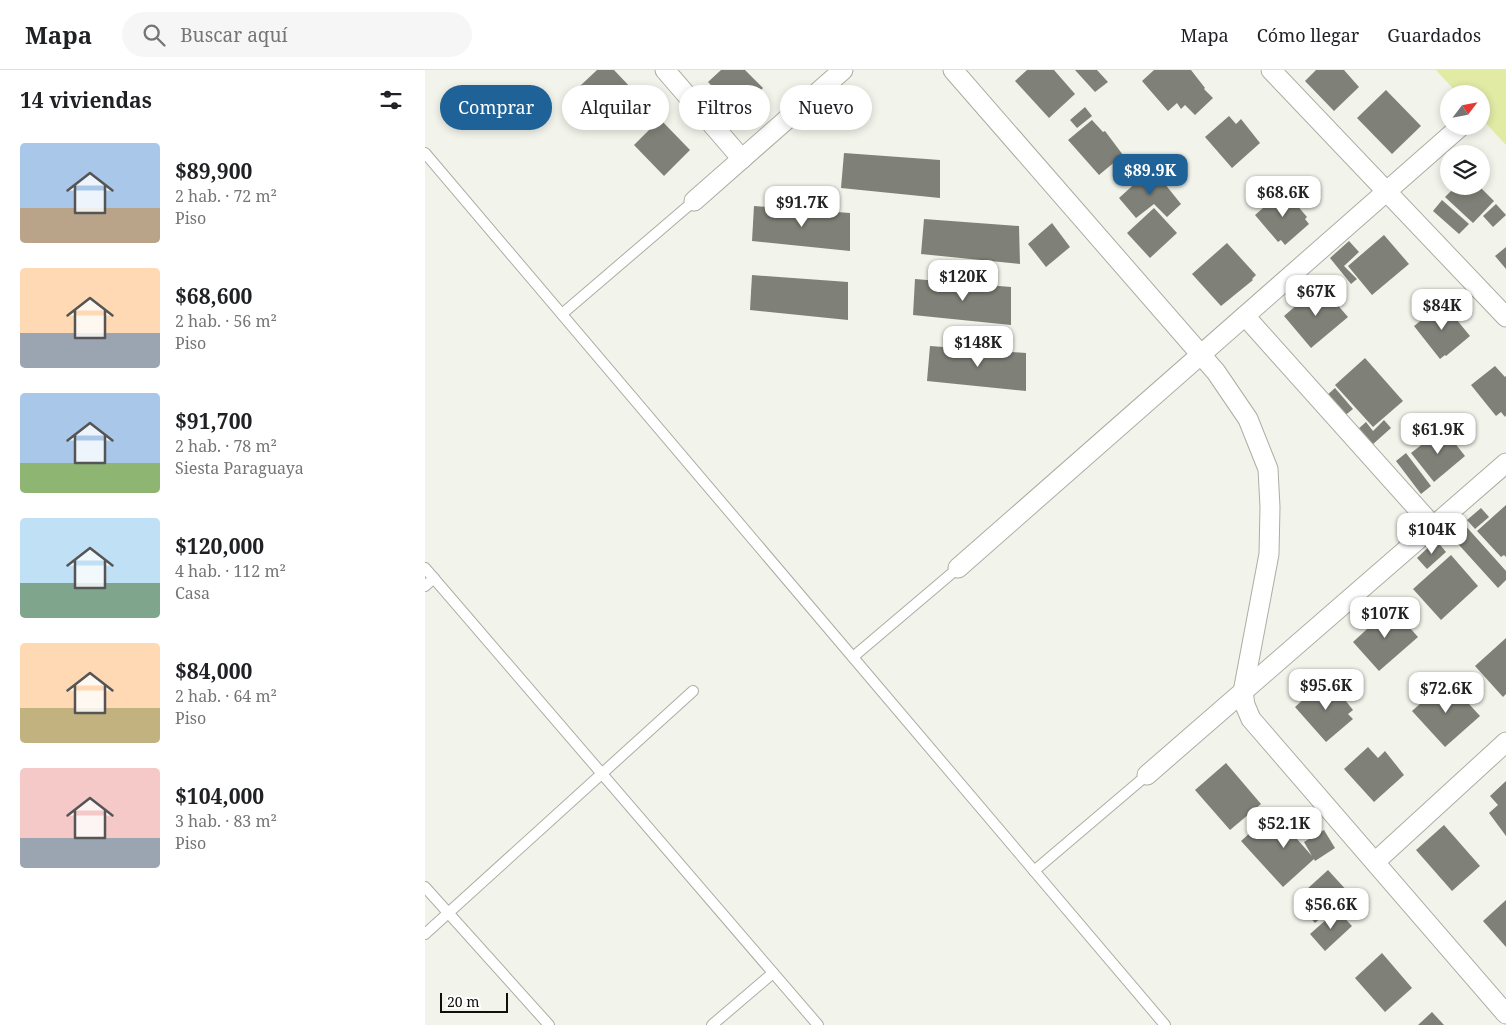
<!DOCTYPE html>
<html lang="es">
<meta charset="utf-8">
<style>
body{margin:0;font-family:"Noto Serif",serif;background:#f6f6f6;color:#202124;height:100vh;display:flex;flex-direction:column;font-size:19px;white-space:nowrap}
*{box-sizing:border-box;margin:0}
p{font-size:16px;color:#757577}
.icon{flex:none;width:28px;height:28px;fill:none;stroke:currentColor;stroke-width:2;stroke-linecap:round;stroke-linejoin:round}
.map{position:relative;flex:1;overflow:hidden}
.panel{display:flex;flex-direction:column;background:#fff;width:425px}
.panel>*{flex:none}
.guide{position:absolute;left:15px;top:15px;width:475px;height:45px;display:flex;gap:10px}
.needle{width:32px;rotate:58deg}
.controls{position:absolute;left:1015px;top:15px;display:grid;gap:10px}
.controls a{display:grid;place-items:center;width:50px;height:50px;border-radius:50%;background:#fff;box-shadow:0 2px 8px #0003;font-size:25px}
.scale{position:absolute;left:15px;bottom:12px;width:68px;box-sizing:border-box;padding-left:5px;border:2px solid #0f0f0c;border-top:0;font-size:14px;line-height:18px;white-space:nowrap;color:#0f0f0c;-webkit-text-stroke:4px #fff;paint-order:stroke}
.price{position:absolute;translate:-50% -42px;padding:0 11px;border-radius:10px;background:#fff;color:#222;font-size:16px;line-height:32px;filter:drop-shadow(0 1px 2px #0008)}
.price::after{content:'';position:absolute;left:50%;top:30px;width:15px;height:11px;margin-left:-8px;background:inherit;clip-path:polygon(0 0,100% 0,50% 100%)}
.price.selected{background:#1e6297;color:#fff}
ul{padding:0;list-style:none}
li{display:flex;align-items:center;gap:15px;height:125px;padding:0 20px}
li span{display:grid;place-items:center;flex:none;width:140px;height:100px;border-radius:5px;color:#555}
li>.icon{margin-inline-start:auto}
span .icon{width:60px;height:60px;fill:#fffc;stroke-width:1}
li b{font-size:21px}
h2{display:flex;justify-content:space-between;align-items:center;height:60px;padding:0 20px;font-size:21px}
.chip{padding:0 18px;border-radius:22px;background:#fff;box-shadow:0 2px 8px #0003;font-size:18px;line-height:45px}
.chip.selected{background:#1e6297;color:#fff}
header{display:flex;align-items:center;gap:30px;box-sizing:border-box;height:70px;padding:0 25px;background:#fff;border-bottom:1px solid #e0e0e0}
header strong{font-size:24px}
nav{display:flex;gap:28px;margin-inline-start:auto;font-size:18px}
.search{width:350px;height:45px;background:#f6f6f6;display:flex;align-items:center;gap:12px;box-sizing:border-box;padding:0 18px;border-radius:28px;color:#757577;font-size:19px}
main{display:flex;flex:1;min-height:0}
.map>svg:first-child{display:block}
.green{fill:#e1eba4}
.building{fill:#7f8178}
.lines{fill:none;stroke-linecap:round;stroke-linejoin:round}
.service-casing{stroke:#acada4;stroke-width:12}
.minor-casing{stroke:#acada4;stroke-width:21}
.service{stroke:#fff;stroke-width:10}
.minor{stroke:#fff;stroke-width:19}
</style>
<header>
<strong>Mapa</strong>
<div class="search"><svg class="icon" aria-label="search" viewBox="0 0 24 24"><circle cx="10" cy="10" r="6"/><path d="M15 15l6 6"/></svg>Buscar aquí</div>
<nav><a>Mapa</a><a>Cómo llegar</a><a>Guardados</a></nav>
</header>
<main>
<section class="panel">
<h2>14 viviendas<svg class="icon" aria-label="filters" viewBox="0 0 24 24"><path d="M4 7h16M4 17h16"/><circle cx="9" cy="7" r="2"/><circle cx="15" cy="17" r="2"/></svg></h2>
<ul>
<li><span style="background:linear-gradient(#a9c7e8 65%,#b9a48a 0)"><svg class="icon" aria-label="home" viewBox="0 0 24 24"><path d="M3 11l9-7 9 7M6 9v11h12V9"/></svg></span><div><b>$89,900</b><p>2 hab. · 72 m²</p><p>Piso</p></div></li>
<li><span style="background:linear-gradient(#ffd9b3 65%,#9aa5b1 0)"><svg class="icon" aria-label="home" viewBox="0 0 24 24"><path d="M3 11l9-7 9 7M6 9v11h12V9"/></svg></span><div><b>$68,600</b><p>2 hab. · 56 m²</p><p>Piso</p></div></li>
<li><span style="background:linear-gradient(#a9c7e8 70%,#8fb573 0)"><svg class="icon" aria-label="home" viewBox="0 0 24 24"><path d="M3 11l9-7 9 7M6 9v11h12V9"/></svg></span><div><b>$91,700</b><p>2 hab. · 78 m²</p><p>Siesta Paraguaya</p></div></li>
<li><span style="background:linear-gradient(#bfe0f5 65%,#7fa58c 0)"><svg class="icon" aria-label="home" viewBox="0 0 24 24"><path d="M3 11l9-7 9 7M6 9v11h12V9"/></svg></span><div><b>$120,000</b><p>4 hab. · 112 m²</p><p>Casa</p></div></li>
<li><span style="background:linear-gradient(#ffd9b3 65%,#c2b280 0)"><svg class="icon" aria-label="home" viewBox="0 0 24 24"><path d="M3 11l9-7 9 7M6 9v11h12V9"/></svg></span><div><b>$84,000</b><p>2 hab. · 64 m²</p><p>Piso</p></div></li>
<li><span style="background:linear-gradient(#f6c9c9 70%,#9aa5b1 0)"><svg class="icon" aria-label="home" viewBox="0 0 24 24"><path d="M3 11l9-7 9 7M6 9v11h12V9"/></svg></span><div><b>$104,000</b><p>3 hab. · 83 m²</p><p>Piso</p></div></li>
</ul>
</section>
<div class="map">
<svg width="1081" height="955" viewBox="0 0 1081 955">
<rect width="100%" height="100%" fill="#f2f3ea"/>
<polygon class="green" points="1011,0 1081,0 1081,75 1056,48 1056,24 1033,24"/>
<g class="building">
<polygon points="172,0 189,0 209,21 184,46 155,16"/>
<polygon points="296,0 320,0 338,18 313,43 283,12"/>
<polygon points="602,0 629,0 650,24 624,48 590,11"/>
<polygon points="650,0 672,0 683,12 670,22"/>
<polygon points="729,0 766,0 780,18 779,19 788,28 770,45 760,35 756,39 752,33 743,41 717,11"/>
<polygon points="891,0 919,0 934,17 909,41 880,11"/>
<polygon points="961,20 996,56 967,84 932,48"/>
<polygon points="660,37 667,46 652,58 645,50"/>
<polygon points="804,46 811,54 816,49 835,73 807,98 780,67"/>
<polygon points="235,49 265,80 239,106 209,75"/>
<polygon points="667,50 678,62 680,61 698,85 674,105 643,70"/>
<polygon points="419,83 515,90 515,128 416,118"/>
<polygon points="727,98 756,134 742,147 729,134 711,148 694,128"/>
<polygon points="1031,116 1054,116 1069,131 1048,153 1020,127"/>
<polygon points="859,120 882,147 880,149 884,154 860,175 856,170 853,172 830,145"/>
<polygon points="1017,130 1044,154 1034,164 1008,141"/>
<polygon points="1071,134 1081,145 1068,157 1058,146"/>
<polygon points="329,136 425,143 425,181 327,171"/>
<polygon points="729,138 752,163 725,188 702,163"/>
<polygon points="499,149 594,156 595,194 496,184"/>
<polygon points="627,153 645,177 621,197 603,174"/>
<polygon points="959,165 984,194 947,225 923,196"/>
<polygon points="924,171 934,182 919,196 932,209 926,214 905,188"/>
<polygon points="802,173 831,205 827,209 828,210 796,236 767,204"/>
<polygon points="1081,177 1081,199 1070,186"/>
<polygon points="327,205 423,212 423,250 325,240"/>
<polygon points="490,209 586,217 586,255 488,245"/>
<polygon points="895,215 923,247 886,278 859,246"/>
<polygon points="1018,233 1045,266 1021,286 1020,285 1015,289 989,256"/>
<polygon points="505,276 601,283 601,321 502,311"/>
<polygon points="940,288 978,331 948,357 910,315"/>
<polygon points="1070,296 1080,307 1081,306 1081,345 1080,347 1076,342 1071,346 1046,315"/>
<polygon points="910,318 928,339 918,347 900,327"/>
<polygon points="959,350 966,358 947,375 932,360 941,352 948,361"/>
<polygon points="1018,358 1040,386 1009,412 986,383"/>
<polygon points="981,383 1006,416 996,424 971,391"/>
<polygon points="1081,435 1081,487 1079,485 1076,487 1052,461"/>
<polygon points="1056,438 1064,447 1050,459 1042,450"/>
<polygon points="1038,453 1081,501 1081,510 1073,518 1025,465"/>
<polygon points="1011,470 1021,482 1002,499 992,488"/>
<polygon points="1026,485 1053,516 1016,550 988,519"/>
<polygon points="966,537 993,567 954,601 928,572"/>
<polygon points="1081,568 1081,624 1078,627 1050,596"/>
<polygon points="1022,610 1055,646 1020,677 987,641"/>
<polygon points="896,613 903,621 909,616 928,640 923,644 928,649 901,672 870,637"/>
<polygon points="943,677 953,688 960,681 979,705 949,732 919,699"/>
<polygon points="801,693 836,734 805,760 770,720"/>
<polygon points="1081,711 1081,766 1064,743 1073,735 1065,726"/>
<polygon points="848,742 887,786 879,772 899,760 910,778 890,791 889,789 858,817 816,771"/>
<polygon points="1019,755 1055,796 1027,821 991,780"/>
<polygon points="903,800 924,823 890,853 870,830"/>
<polygon points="1081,830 1081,877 1058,851"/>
<polygon points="912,840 927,856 900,881 885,864"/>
<polygon points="957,883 987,918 960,942 930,908"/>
<polygon points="1007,942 1019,955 993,955"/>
</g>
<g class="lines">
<defs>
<g id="service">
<polyline points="0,83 740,955"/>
<polyline points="137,244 269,131"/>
<polyline points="0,498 393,955"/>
<polyline points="0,516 9,508"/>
<polyline points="428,587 533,498"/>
<polyline points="609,801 722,705"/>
<polyline points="0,817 124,955"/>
<polyline points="0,864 268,621"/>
<polyline points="287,955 348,903"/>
</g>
<g id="minor">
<polyline points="240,0 317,89"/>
<polyline points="528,0 791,302 823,349 843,399 845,437 844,484 818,622 820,635 826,649 1081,944"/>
<polyline points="846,0 1081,247"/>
<polyline points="269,131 418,0"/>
<polyline points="820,246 1008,456"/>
<polyline points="533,498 1036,56"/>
<polyline points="722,705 1081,393"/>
<polyline points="950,792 1081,672"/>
</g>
</defs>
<use href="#service" class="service-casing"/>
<use href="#minor" class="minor-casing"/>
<use href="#service" class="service"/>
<use href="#minor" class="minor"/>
</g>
</svg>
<div class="controls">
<a><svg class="needle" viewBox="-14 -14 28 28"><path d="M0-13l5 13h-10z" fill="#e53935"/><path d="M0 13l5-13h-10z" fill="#757577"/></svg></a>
<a><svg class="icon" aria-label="layers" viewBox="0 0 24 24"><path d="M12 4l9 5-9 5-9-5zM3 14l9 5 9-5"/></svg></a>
</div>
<div class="scale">20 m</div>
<b class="price selected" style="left:725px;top:126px">$89.9K</b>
<b class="price" style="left:858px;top:148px">$68.6K</b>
<b class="price" style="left:377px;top:158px">$91.7K</b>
<b class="price" style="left:538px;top:232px">$120K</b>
<b class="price" style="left:891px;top:247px">$67K</b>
<b class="price" style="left:1017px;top:261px">$84K</b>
<b class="price" style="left:553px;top:298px">$148K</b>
<b class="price" style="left:1013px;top:385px">$61.9K</b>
<b class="price" style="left:1007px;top:485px">$104K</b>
<b class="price" style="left:960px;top:569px">$107K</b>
<b class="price" style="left:901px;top:641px">$95.6K</b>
<b class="price" style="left:1021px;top:644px">$72.6K</b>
<b class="price" style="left:859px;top:779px">$52.1K</b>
<b class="price" style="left:906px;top:860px">$56.6K</b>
<div class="guide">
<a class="chip selected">Comprar</a>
<a class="chip">Alquilar</a>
<a class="chip">Filtros</a>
<a class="chip">Nuevo</a>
</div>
</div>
</main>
